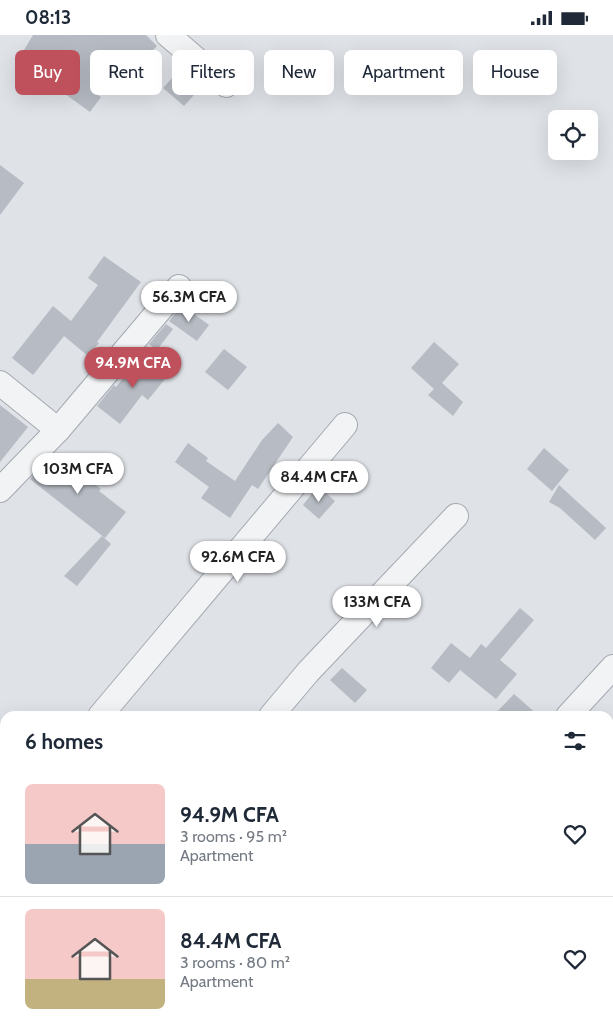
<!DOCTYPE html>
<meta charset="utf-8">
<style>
body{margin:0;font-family:Cabin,sans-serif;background:#f2f2f3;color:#1f2937;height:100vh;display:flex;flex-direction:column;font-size:19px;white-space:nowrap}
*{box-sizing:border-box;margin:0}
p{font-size:16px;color:#747a83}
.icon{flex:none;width:28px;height:28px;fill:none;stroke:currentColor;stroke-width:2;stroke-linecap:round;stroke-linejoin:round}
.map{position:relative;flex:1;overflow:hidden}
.details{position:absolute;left:0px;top:676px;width:614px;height:321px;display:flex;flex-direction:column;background:#fff;border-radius:15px 15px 0 0;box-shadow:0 5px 20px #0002}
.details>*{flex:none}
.top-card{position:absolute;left:15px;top:15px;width:584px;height:45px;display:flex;gap:10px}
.tools{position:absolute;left:548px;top:75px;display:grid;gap:10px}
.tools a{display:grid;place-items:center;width:50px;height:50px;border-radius:8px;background:#fff;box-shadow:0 5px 20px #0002;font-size:25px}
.price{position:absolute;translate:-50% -42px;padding:0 11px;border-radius:18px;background:#fff;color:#222;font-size:16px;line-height:32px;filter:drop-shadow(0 1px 2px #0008)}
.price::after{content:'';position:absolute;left:50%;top:30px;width:15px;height:11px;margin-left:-8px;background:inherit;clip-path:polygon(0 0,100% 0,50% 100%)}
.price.active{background:#bf515c;color:#fff}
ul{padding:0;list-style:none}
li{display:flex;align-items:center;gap:15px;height:125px;padding:0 25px}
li+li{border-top:1px solid #e0e1e3}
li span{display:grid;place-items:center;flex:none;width:140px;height:100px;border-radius:8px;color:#555}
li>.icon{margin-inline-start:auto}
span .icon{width:60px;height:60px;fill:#fffc;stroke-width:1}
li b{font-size:21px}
h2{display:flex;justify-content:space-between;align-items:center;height:60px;padding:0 25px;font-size:21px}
.pill{padding:0 18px;border-radius:8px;background:#fff;box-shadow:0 5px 20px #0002;font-size:18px;line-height:45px}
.pill.active{background:#bf515c;color:#fff}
.status{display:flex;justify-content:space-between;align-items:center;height:35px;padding:0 25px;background:#fff;direction:ltr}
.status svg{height:14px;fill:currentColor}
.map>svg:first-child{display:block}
.building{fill:#b7bbc3}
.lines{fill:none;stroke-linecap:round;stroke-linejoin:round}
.minor-casing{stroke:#a5a9b0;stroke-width:26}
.minor{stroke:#f1f3f5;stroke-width:24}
</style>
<div class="status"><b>08:13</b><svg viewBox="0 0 49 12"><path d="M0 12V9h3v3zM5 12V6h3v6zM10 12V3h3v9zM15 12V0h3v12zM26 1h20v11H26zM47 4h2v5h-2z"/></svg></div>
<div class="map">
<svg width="613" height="997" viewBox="0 0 613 997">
<rect width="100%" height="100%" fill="#dfe2e7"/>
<g class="building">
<polygon points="33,0 146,0 157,11 135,34 122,22 95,58 101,62 90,77 65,59 70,51 24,15"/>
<polygon points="183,31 203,50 184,71 163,53"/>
<polygon points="0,130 24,148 0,180"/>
<polygon points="104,221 141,247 97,307 99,308 88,321 64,301 33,340 12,323 53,271 71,286 98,250 88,243"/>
<polygon points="182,270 209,290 197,306 169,286"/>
<polygon points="166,289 173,294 157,315 149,309"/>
<polygon points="434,307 459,329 442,348 463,367 453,381 428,360 434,354 411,333"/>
<polygon points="224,314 247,332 228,355 205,337"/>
<polygon points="143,319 169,339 148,365 142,360 120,389 97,371 114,350 116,352"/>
<polygon points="0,370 28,392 0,427"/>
<polygon points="278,388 293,402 258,454 252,450 230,483 201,463 209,452 175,427 188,408 208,423 206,426 235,446 262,405"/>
<polygon points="544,413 569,435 552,456 527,434"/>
<polygon points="55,418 101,454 99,456 126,477 105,503 30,444"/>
<polygon points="559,450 606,493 595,505 560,473 549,467"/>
<polygon points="318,451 335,466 319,484 303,470"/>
<polygon points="102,501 111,509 77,551 64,541"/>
<polygon points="520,573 534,585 500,625 517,639 496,664 460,635 449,648 431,633 451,608 470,623 481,609 486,613"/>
<polygon points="342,633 367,655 355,668 330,645"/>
<polygon points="514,659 539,681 493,681"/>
</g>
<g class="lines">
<defs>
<g id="minor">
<polyline points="168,0 226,50"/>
<polyline points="0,348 58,395"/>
<polyline points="0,455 58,395 179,252"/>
<polyline points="100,681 345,390"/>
<polyline points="271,681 308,637 456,481"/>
<polyline points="568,681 613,632"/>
<polyline points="0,801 5,795"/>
<polyline points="0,893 5,897"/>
<polyline points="122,992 128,997"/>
<polyline points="289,997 293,992"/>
<polyline points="607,997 613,990"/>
</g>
</defs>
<use href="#minor" class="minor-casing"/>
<use href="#minor" class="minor"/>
</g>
</svg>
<div class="tools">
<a><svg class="icon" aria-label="locate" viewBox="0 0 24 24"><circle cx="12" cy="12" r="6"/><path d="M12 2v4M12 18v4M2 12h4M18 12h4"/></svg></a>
</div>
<b class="price" style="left:189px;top:288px">56.3M CFA</b>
<b class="price active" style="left:133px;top:354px">94.9M CFA</b>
<b class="price" style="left:78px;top:460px">103M CFA</b>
<b class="price" style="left:319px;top:468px">84.4M CFA</b>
<b class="price" style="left:238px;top:548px">92.6M CFA</b>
<b class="price" style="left:377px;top:593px">133M CFA</b>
<div class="top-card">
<a class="pill active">Buy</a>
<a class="pill">Rent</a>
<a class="pill">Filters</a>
<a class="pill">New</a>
<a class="pill">Apartment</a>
<a class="pill">House</a>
</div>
<section class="details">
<h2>6 homes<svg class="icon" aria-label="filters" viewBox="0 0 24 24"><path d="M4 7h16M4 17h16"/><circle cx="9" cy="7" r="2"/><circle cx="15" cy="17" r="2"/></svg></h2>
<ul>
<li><span style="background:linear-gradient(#f6c9c9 60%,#9aa5b1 0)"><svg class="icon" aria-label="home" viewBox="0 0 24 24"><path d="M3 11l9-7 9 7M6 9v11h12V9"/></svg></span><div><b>94.9M CFA</b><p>3 rooms · 95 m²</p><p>Apartment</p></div><svg class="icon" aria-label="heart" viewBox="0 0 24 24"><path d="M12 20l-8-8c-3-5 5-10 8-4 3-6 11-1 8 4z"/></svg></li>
<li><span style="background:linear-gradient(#f6c9c9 70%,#c2b280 0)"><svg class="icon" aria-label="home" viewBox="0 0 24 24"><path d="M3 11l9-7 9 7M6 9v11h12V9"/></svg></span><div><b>84.4M CFA</b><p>3 rooms · 80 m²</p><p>Apartment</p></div><svg class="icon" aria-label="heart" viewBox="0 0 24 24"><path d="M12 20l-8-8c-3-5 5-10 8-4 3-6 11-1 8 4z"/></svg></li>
</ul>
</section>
</div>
